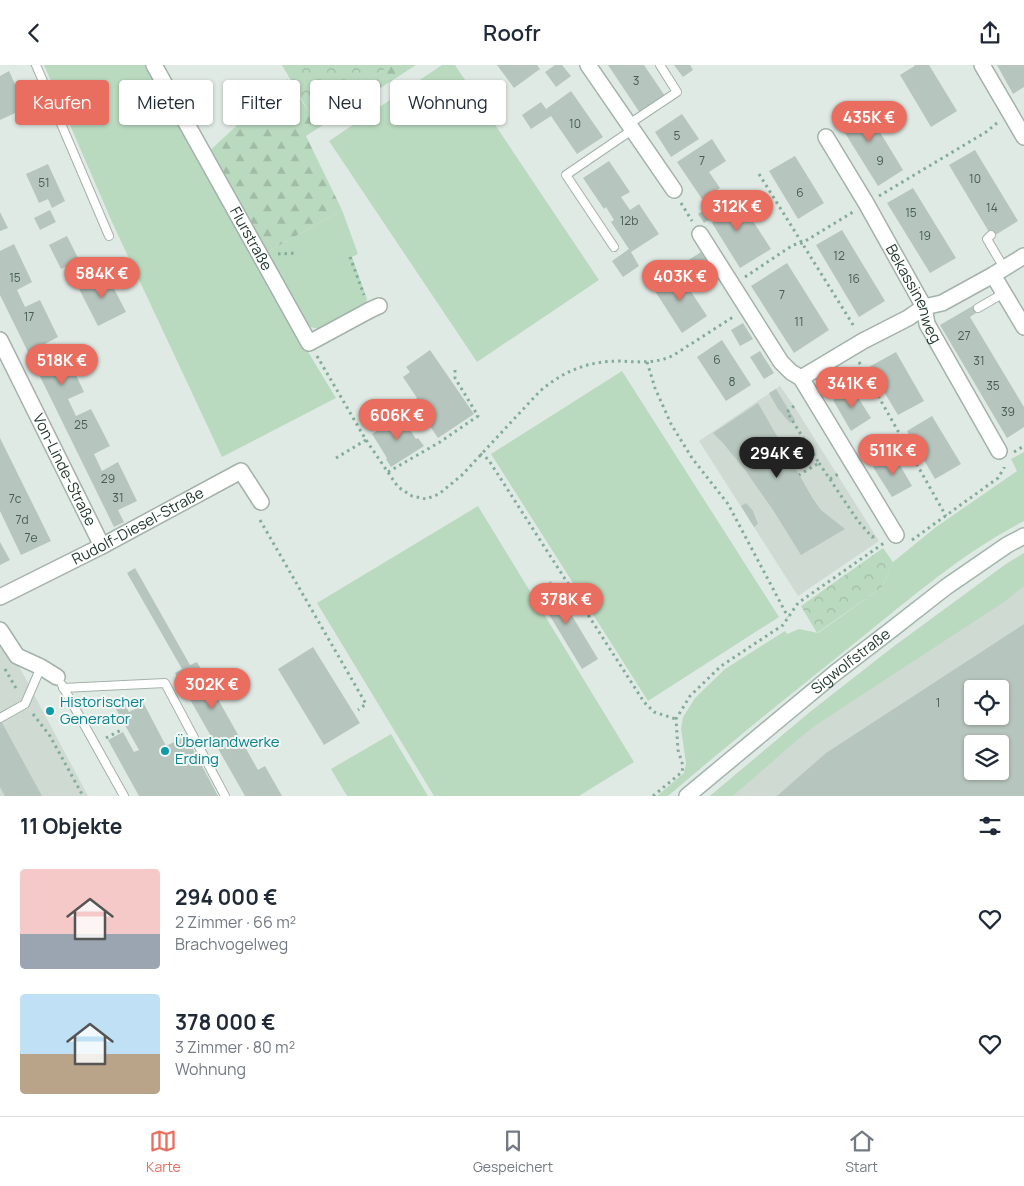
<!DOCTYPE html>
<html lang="de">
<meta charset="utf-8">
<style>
body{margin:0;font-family:Manrope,sans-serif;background:#f6f6f7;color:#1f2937;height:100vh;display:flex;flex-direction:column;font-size:19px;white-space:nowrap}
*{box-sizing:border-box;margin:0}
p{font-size:16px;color:#747a83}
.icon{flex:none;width:28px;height:28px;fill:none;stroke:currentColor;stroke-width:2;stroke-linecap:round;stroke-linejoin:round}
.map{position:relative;height:731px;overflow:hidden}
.details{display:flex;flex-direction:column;background:#fff;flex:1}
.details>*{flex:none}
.banner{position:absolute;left:15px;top:15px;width:500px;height:45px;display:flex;gap:10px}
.buttons{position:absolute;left:964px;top:615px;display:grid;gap:10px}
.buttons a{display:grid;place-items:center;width:45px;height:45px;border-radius:5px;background:#fff;box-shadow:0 1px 4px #0004;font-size:25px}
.price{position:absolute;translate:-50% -42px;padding:0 11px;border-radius:18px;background:#e96e60;color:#fff;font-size:16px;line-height:32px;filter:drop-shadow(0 1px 2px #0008)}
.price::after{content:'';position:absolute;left:50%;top:30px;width:15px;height:11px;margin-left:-8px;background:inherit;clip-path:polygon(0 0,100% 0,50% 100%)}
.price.on{background:#222;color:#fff}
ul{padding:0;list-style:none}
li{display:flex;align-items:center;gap:15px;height:125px;padding:0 20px}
li span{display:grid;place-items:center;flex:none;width:140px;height:100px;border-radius:5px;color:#555}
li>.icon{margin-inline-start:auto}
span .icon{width:60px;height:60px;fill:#fffc;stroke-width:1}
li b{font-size:21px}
h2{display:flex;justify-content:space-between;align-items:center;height:60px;padding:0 20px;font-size:21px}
.tag{padding:0 18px;border-radius:5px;background:#fff;box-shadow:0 1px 4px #0004;font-size:18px;line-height:45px}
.tag.on{background:#e96e60;color:#fff}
header{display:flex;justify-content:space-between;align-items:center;height:65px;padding:0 20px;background:#fff;font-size:22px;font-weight:600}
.menu{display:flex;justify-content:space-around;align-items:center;height:70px;border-top:1px solid #e0e1e3;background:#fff;font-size:14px;color:#747a83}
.menu a{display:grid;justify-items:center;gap:2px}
.menu .on{color:#e96e60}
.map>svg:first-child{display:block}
.built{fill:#cfdad3;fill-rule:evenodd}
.grass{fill:#badabf}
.forest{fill:url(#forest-firs)}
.park{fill:url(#park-crowns)}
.building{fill:#b6c5bd;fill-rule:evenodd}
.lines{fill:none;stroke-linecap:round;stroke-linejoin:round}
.lane-casing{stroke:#a3b2aa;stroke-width:10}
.street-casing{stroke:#a3b2aa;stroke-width:18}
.secondary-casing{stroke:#a0b5ab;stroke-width:18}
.path{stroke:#83ac99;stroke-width:3;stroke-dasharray:2.5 4;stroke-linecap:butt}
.lane{stroke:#fff;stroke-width:8}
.street{stroke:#fff;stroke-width:15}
.secondary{stroke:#fff;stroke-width:15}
.culture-dot{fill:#0f9aa8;stroke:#f1f7f3;stroke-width:2}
.labels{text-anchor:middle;stroke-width:4;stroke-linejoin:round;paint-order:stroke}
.number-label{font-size:12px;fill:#475d53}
.street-label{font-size:15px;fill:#223a30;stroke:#f1f7f3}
.culture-label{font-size:15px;fill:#0d838f;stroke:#f1f7f3;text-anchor:start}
</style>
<header><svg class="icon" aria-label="back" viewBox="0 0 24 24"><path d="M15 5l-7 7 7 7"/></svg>Roofr<svg class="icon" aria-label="share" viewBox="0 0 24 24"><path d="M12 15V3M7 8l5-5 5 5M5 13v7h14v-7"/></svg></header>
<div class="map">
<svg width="1024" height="731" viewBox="0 0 1024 731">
<defs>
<pattern id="forest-firs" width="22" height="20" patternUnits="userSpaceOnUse" patternTransform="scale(1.25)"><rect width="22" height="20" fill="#badabf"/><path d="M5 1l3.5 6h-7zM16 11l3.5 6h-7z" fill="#a0bca4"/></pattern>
<pattern id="park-crowns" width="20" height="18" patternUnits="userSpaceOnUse" patternTransform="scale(1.25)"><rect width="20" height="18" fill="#badabf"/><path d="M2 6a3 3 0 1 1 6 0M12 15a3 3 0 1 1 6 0" fill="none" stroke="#a0bca4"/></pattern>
</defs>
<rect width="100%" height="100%" fill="#e0eae4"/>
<g class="built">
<polygon points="780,321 794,341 879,476 798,531 699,376"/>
<path d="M1024,488V731H710L810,647L893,582L1006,499ZM972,624H1000V651H972ZM972,679H1000V706H972Z"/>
<polygon points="5,575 88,731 0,731 0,578"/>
</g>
<g class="grass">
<path d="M44,0H148C210,111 269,225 336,333L222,392L112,157Z"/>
<polygon points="442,0 455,0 599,215 477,297 329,76"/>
<path d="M342,145L358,189L352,192L367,234L366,239C355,245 331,261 320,263C314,264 310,262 305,259L264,189Z"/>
<polygon points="622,306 779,552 648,636 491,389"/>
<path d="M1024,387V456C964,487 913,531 861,573C796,625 731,677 668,731H657L684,708L686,698L681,664L683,652L695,633L725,604L785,566L787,569L799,564L818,568L882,522L893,497L936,462L1017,406L1011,394Z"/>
<polygon points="478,441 634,697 579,731 434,731 317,538"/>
<polygon points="1024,488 1024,521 1004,537 816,660 796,676 733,731 710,731 810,647 893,582 1006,499"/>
<polygon points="391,669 428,731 347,731 331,704"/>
</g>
<polygon class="forest" points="393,0 416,0 306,71 342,145 264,189 207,88 287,14 309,47"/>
<g class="park">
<polygon points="282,0 393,0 309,47"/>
<polygon points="883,483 893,497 882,522 817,568 801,541"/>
</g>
<g class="building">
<polygon points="497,0 537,0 540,4 514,23"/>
<polygon points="555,0 562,0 571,11 556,22 545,7"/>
<polygon points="608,0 644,0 665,31 640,48"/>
<polygon points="674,0 690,0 693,5 683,12"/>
<polygon points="916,0 929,0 957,46 931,62 900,10"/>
<polygon points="997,0 1024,0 1024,22 1013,29"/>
<polygon points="9,6 26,43 0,55 0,11"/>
<polygon points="571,26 603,72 577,89 551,51 531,64 522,50 541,37 546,44"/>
<polygon points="36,27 41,36 27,42 23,33"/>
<polygon points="861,36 903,105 878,121 835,52"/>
<polygon points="682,49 699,74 671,92 655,67"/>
<polygon points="712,74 726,96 709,107 720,123 702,134 677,97"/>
<polygon points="975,85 1018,156 992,172 949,100"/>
<polygon points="795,91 824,138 798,154 769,106"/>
<polygon points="609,96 630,127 621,132 630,145 639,139 659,169 631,187 639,201 623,212 612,196 629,184 611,157 614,155 606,142 604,144 583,113"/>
<polygon points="48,99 65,136 52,143 48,134 39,138 26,109"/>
<polygon points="913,123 956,193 930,208 887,138"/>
<polygon points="722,133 731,146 742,139 771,184 740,203 712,158 720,153 718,149 704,158 698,149"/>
<polygon points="50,145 56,157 40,165 34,153"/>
<polygon points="0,147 8,163 0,166"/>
<polygon points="842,165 885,236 859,252 816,180"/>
<polygon points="67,171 79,195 61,204 49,180"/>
<polygon points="14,179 32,217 17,225 25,242 40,235 58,272 43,280 50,296 66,289 84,327 68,334 76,351 91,344 110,381 94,389 102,406 118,397 137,436 118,445 124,457 114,462 0,230 0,186"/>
<polygon points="701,187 710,202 693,213 684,198"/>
<polygon points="787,198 829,265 794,288 751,221"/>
<polygon points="105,206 126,247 98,261 77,220"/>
<polygon points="678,207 707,251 682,268 653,223"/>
<polygon points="976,239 979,246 970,252 1024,342 1024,362 1007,373 940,260"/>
<polygon points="743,258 753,274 740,281 731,265"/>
<polygon points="722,275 751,320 726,336 697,292"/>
<polygon points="430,285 474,349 438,373 413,336 417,333 403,312 410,307 406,302"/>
<polygon points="760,286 774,308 764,314 750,292"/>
<polygon points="896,287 924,336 898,350 869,302"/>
<polygon points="852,323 871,353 851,366 833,335"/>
<polygon points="776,324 795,355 790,358 778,344 769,328"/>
<polygon points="758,338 813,434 821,445 845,464 801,490 773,445 745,405 723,378 713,368"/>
<polygon points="401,351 416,374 418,373 424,381 391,402 386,394 387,393 372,369"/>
<polygon points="932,351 961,399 935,414 907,366"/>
<polygon points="884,372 891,384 878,392 870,380"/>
<polygon points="0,373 51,476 21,490 0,446"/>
<polygon points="894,390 912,421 892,432 873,402"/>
<polygon points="746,438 753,446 758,459 754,462 741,441"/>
<polygon points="0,477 10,495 0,500"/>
<polygon points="135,503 190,600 197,597 258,705 265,701 282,731 245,731 175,608 182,604 127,508"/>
<polygon points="551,516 598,594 582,604 535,526"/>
<path d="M1024,559V731H777L826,688ZM972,624H1000V651H972ZM972,679H1000V706H972Z"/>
<polygon points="313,582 360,658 324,680 278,604"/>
<polygon points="125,639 129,647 144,639 166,681 186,671 218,731 139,731 108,675 123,667 134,687 139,685 116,644"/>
<polygon points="0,654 42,731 5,731 0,722"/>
</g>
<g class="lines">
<defs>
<g id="lane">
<polyline points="36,0 109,171"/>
<polyline points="629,59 677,27 660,0"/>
<polyline points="991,170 987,174 1004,203"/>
<polyline points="614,182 566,110 632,65"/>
<polyline points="978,243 1004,228"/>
<polyline points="62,620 124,731"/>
<polyline points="63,623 165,618 225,731"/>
<polyline points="0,653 25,639 41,602"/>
</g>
<g id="street">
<path id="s1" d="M154,0L309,278L370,245L379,241"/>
<polyline points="588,0 674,125"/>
<polyline points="982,0 1024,72"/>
<path id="s2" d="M826,72L866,138L924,242L927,259L999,386"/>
<polyline points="700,169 781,297 791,307 801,313 896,470"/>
<polyline points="993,210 1024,262"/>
<path id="s3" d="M0,275L102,481"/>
<polyline points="801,313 863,276 908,253 924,242 942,238 993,210 1024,191"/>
<path id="s4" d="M0,532L102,481L241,406L261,437"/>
<polyline points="0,565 17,591 41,602 57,612"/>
</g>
<g id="secondary">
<path id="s5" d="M687,731L835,608L891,565L946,522L1007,480L1024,471"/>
</g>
</defs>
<use href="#lane" class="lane-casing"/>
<use href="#street" class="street-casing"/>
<use href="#secondary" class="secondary-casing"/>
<g class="path">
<polyline points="759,109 855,263"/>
<polyline points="879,131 986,67 997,58"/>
<polyline points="681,138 692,156"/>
<polyline points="278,189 296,188"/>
<polyline points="350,192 364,230"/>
<polyline points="745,212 793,180 802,178 853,147"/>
<path d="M317,291L366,375L398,422L412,431L426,434L439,429L462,410L540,326C565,305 589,296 621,296C635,297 650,298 664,294C673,292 682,284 691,279C705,270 719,261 733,252"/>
<polyline points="647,297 655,323 671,359 692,393 728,439 788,552"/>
<polyline points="859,297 946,451"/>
<polyline points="794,341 787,347 819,398 799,410"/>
<polyline points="1014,387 1024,381"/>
<polyline points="480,389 488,394 644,637 654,647 676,654"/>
<polyline points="336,393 366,375"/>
<polyline points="819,398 858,456 872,472 876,471"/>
<polyline points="388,407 440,377 478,351 455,313 455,305"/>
<polyline points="830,414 840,408"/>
<polyline points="260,455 366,639 358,645"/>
<polyline points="912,475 998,413 1004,403 1004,402"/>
<polyline points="5,604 17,625"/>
<polyline points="33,649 50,671 83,731"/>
<polyline points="106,673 121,665"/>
<polyline points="653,731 682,707 683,701 678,685 676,654 690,631 721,601 783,560 798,538 884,478"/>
</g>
<use href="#lane" class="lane"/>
<use href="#street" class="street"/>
<use href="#secondary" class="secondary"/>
</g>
<g class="culture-dot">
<circle cx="50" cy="646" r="5"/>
<circle cx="165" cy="686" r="5"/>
</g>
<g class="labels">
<g class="number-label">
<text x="636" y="20">3</text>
<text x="575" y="63">10</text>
<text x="677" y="75">5</text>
<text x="702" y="100">7</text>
<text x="880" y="100">9</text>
<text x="975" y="118">10</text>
<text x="44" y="122">51</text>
<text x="800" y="132">6</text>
<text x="992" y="147">14</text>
<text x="911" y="152">15</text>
<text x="629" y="160">12b</text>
<text x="925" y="175">19</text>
<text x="839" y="195">12</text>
<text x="15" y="217">15</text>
<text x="854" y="218">16</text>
<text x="782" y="234">7</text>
<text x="29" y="256">17</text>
<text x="799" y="261">11</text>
<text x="964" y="275">27</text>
<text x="717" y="299">6</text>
<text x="979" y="300">31</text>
<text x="732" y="321">8</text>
<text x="993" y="325">35</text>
<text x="1008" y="351">39</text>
<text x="81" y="364">25</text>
<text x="108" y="418">29</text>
<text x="118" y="437">31</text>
<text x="15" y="438">7c</text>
<text x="22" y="459">7d</text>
<text x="31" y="477">7e</text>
<text x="938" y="642">1</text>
</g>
<g class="street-label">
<text dy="5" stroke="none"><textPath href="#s1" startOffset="199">Flurstraße</textPath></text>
<text dy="5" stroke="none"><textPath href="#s2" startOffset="180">Bekassinenweg</textPath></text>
<text dy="5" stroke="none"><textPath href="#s3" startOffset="145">Von-Linde-Straße</textPath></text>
<text dy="5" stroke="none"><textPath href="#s4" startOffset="155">Rudolf-Diesel-Straße</textPath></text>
<text dy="5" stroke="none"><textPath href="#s5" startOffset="212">Sigwolfstraße</textPath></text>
</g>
<g class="culture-label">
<text x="60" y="642">Historischer<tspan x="60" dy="17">Generator</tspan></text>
<text x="175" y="682">Überlandwerke<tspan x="175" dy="17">Erding</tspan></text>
</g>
</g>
</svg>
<div class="buttons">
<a><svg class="icon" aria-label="locate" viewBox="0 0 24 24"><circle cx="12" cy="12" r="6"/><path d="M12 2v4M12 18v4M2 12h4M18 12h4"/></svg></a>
<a><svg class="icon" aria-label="layers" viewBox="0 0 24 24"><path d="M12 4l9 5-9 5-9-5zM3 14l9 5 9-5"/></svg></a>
</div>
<b class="price" style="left:869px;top:78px">435K €</b>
<b class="price" style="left:737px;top:167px">312K €</b>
<b class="price" style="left:102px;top:234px">584K €</b>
<b class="price" style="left:680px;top:237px">403K €</b>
<b class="price" style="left:62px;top:321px">518K €</b>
<b class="price" style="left:852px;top:344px">341K €</b>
<b class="price" style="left:397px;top:376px">606K €</b>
<b class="price" style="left:893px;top:411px">511K €</b>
<b class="price on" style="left:777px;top:414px">294K €</b>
<b class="price" style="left:566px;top:560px">378K €</b>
<b class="price" style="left:212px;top:645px">302K €</b>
<div class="banner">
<a class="tag on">Kaufen</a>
<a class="tag">Mieten</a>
<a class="tag">Filter</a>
<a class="tag">Neu</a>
<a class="tag">Wohnung</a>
</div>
</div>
<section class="details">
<h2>11 Objekte<svg class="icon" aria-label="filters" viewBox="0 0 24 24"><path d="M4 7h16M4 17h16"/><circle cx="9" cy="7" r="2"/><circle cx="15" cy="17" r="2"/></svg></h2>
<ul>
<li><span style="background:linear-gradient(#f6c9c9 65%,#9aa5b1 0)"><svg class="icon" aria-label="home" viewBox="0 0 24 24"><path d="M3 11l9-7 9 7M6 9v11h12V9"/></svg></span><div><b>294 000 €</b><p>2 Zimmer · 66 m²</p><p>Brachvogelweg</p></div><svg class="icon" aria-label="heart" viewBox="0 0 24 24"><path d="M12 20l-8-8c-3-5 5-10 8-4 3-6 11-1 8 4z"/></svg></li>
<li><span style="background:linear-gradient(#bfe0f5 60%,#b9a48a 0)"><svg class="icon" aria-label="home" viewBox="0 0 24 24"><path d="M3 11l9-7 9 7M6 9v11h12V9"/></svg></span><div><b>378 000 €</b><p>3 Zimmer · 80 m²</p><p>Wohnung</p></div><svg class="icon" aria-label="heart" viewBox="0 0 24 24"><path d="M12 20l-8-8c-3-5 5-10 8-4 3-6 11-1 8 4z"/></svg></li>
</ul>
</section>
<nav class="menu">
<a class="on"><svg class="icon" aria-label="map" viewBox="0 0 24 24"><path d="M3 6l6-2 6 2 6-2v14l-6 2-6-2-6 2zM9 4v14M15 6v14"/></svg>Karte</a>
<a><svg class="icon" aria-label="saved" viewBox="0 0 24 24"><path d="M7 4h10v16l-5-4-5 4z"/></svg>Gespeichert</a>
<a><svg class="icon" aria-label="home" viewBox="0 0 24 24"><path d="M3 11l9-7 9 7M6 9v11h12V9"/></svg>Start</a>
</nav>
